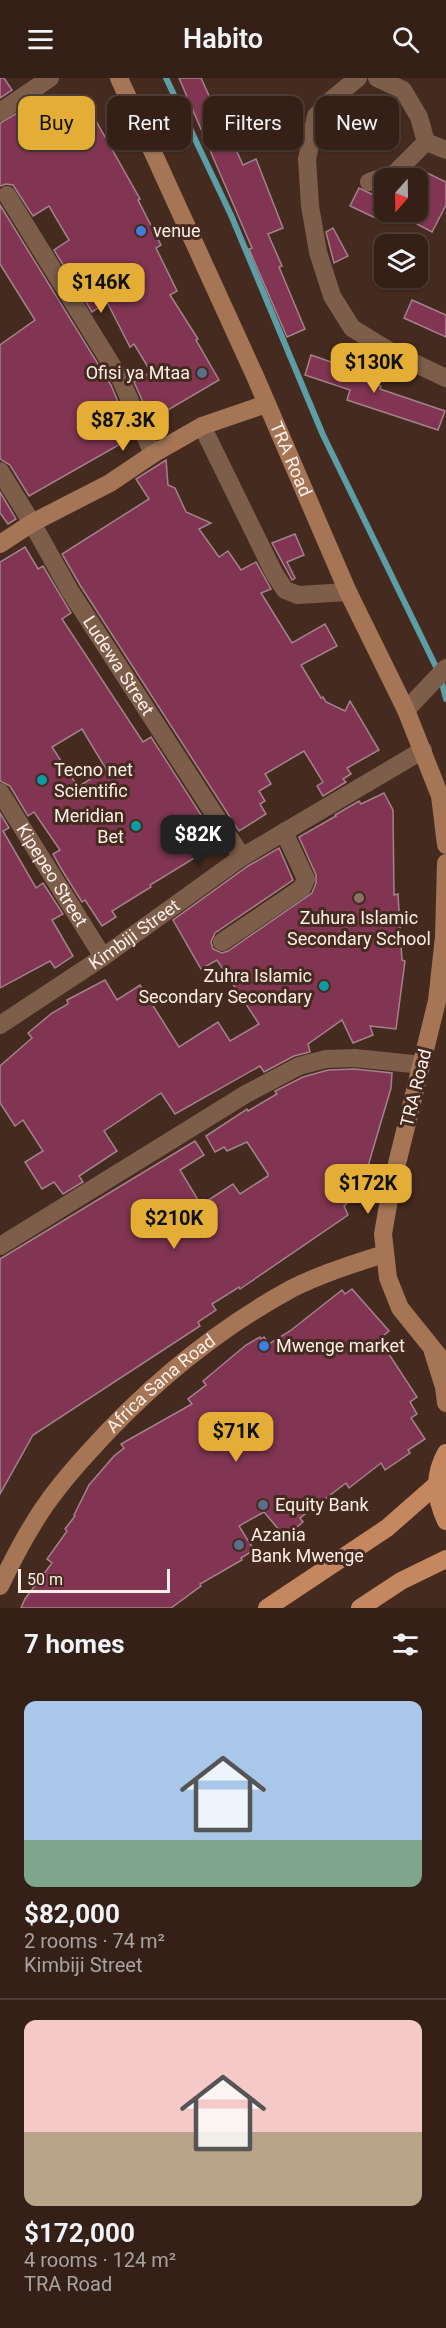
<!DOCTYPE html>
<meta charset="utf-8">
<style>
body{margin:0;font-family:Roboto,sans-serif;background:#3c2820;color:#f1f3f6;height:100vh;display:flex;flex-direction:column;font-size:22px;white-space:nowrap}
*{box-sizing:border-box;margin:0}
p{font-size:20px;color:#a9a3a1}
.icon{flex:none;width:33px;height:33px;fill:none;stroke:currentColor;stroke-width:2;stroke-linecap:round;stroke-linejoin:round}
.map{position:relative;height:1530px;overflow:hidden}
.panel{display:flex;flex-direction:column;background:#342017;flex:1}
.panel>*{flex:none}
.banner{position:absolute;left:18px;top:18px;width:411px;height:54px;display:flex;gap:12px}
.needle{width:39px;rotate:200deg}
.tools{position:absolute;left:374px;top:90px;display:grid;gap:12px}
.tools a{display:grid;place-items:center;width:54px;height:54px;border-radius:12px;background:#342017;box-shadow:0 2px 4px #0004,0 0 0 2px #4e3e36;font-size:30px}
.scale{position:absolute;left:18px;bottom:15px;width:152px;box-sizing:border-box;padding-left:6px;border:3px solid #fdeee8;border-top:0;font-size:16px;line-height:21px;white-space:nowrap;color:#fdeee8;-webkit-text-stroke:4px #452a1f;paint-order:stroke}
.price{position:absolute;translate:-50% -51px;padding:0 14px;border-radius:12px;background:#e4ad35;color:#111;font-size:20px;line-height:39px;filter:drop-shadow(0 2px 3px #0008)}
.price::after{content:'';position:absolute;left:50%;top:36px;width:18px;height:14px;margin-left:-9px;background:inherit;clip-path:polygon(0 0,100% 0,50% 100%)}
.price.selected{background:#222;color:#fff}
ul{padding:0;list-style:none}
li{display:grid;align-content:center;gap:12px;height:318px;padding:0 24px}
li+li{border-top:2px solid #4e3e36}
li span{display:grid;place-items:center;height:186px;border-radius:12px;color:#555}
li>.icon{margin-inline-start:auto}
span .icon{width:108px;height:108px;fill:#fffc;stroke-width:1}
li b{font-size:26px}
h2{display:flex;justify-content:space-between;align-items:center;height:72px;padding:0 24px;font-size:26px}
.chip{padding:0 21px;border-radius:12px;background:#342017;box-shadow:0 2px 4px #0004,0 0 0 2px #4e3e36;font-size:21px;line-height:54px}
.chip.selected{background:#e4ad35;color:#111}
header{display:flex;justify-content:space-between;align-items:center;height:78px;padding:0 24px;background:#342017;font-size:27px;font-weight:600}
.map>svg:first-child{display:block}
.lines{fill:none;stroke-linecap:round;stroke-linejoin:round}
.stream{stroke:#5b9ea6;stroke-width:6}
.building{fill:#813552;stroke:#a4828c;stroke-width:1.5;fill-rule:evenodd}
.street{stroke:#7c5e4a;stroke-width:18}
.secondary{stroke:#a57556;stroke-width:18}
.primary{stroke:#c4875f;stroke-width:18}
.shop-dot{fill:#3f7fe0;stroke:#452a1f;stroke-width:2}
.service-dot{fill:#5c6f8a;stroke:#452a1f;stroke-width:2}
.culture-dot{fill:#0f9aa8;stroke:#452a1f;stroke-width:2}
.education-dot{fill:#8d6e63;stroke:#452a1f;stroke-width:2}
.labels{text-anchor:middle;stroke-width:6;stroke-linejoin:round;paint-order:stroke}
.poi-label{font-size:18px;fill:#fdeee8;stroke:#452a1f;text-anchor:start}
.street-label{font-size:18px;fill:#fdeee8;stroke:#452a1f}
</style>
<header><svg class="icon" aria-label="menu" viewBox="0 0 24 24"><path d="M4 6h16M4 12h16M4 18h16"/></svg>Habito<svg class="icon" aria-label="search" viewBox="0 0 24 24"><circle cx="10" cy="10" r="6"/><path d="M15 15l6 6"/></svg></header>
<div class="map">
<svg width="446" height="1530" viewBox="0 0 446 1530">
<rect width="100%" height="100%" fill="#452a1f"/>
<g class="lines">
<polyline class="stream" points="166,0 231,137 323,357 440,597 446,621"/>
</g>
<g class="building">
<polygon points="0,0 4,0 12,12 0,20"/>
<polygon points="179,0 201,0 226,55 228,54 243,87 256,81 283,150 268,156 282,188 279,189 305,251 287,259 249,171 252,170"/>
<polygon points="24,31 48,68 96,43 140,121 138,122 161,167 156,170 177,213 170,217 198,261 196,262 219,302 151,342 134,304 151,294 134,266 130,269 107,224 92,234 54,172 69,162 49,128 33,138 13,107 6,106 0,108 0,45"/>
<polygon points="342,31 386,50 378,69 334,50"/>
<polygon points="417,90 446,104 446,127 432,154 417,146"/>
<polygon points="359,110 384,122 384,144 350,128"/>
<polygon points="0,127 111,307 124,338 112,343 124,364 29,418 10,387 0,381 0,267 35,242 0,186"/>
<polygon points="333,150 348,178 334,185 326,154"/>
<polygon points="412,222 446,237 446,259 404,240"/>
<polygon points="311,277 357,293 355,299 381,308 380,311 445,333 438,352 347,322 350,312 305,297"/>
<polygon points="166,382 168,407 175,410 186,434 211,445 199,451 219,479 228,473 241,492 256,484 271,511 261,515 292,565 325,546 337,568 301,587 321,620 323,619 326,624 345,633 350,623 379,672 347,690 351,696 343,701 346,704 323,718 317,708 323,704 304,673 265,696 271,706 259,713 265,723 260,726 266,736 239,753 80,507 62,476 149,421 136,401"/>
<polygon points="0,414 16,441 8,446 0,435"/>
<polygon points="295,456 304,477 287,484 295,500 292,502 272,465"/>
<path d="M25,469L38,491L43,488L71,535L62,541L143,664L151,659L219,765L150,807L151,809L112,833L116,839L102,848L85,822L82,824L62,792L53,776L60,772L34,734L28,738L10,708L0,703V484ZM82,651L106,691L78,709L52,669Z"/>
<polygon points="384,715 393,732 394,817 398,816 402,882 405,883 396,951 370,948 373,957 353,965 342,942 308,966 310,974 294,978 264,994 260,988 175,1036 161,1015 104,1053 117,1073 79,1098 83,1104 63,1116 54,1104 42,1111 25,1084 43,1073 23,1042 15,1048 0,1025 0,988 32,960 28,955 52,935 68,926 67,922 105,902 117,922 140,907 179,969 218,944 230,963 259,946 217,882 201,891 173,842 248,788 279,770 293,802 215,855 211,864 213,871 222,875 228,873 312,815 316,805 316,797 299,759 336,738 335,737 359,723 361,726"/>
<polygon points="0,735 9,750 3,753 36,810 43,805 63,836 52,842 73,878 55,890 50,883 0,910"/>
<polygon points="355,991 392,995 391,1010 368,1088 361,1094 357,1113 352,1117 354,1119 344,1128 348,1137 240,1211 239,1209 212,1226 216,1232 198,1244 200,1248 33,1357 0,1416 0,1181 195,1063 204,1077 180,1092 201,1127 233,1106 240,1116 268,1098 268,1096 247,1064 227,1073 224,1069 215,1074 206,1058 247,1031 248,1033 277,1016 275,1013 303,999 328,992"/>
<polygon points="352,1211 389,1253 382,1259 384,1262 381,1264 417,1319 410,1324 417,1336 411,1340 425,1361 408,1372 410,1375 385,1392 381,1385 349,1410 346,1405 300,1440 303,1444 285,1459 264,1434 239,1448 254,1472 241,1480 242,1482 200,1506 201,1508 171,1530 21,1530 25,1521 52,1485 47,1481 67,1453 65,1451 75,1438 74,1437 89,1407 114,1378 124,1370 121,1366 192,1326 188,1321 206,1307 203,1303 246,1267 260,1259 261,1261 264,1259 269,1266 290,1253 342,1212 345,1216"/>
</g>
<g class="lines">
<g class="street">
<polyline points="358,0 331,22 316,38 307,81 310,128 318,174 332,218 352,250 391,274 446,300"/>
<polyline points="377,0 403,12 419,39 426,64"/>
<polyline points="0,34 50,0"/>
<polyline points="369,104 395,95 426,64 446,72"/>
<polyline points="7,117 121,302 153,376"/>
<polyline points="202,348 274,495 285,512 298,517 348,514"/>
<path id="s1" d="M0,393L32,445L70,513L242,779"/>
<polyline points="406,632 446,590"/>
<path id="s2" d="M0,714L103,879"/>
<polyline points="222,864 302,810 306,801 284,754"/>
<path id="s3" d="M0,947L103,879L242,779L423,672"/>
<polyline points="0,1168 246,1016 299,988 326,981 355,980 422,987"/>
</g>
<g class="secondary">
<path id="s4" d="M119,0L255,298L348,514L406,632L440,718L446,767"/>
<polyline points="0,466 32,445 110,405 153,376 202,348 266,326"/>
<polyline points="446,785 444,859 437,923 391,1110 383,1156 388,1200 400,1230 446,1287"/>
<polyline points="433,1274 444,1309 446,1325"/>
<path id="s5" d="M0,1508C10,1488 20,1467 32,1448C47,1422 67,1398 87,1376C146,1310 214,1253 291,1211C320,1196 353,1186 384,1176"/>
</g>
<g class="primary">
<path d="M446,1375C433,1398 435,1420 446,1443"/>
<polyline points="267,1530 387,1450 436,1407"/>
<polyline points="360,1530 401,1503 446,1481"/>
</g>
</g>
<g class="shop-dot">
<circle cx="141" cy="153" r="6"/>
<circle cx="264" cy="1268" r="6"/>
</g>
<g class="service-dot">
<circle cx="202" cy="295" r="6"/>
<circle cx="263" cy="1427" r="6"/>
<circle cx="239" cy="1467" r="6"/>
</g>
<g class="culture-dot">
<circle cx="42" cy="702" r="6"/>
<circle cx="136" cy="748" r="6"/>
<circle cx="324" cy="908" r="6"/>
</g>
<circle class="education-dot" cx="359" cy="820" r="6"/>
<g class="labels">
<g class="poi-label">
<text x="153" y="159">venue</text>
<text x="190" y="301" text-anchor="end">Ofisi ya Mtaa</text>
<text x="54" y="698">Tecno net<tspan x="54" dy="21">Scientific</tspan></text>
<text x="124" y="744" text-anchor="end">Meridian<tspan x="124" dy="21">Bet</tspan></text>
<text x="359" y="846" text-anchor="middle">Zuhura Islamic<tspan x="359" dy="21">Secondary School</tspan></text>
<text x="312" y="904" text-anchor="end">Zuhra Islamic<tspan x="312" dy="21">Secondary Secondary</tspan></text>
<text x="276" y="1274">Mwenge market</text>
<text x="275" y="1433">Equity Bank</text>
<text x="251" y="1463">Azania<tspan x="251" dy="21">Bank Mwenge</tspan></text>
</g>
<g class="street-label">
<text dy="6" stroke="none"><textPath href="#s4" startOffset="418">TRA Road</textPath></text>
<text dy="6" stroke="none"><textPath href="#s1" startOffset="228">Ludewa Street</textPath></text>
<text dy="6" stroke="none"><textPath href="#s2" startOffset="98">Kipepeo Street</textPath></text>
<text dy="6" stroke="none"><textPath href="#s3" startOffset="162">Kimbiji Street</textPath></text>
<text transform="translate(416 1010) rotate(-76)" y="6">TRA Road</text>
<text dy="6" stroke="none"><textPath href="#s5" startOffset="261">Africa Sana Road</textPath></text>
</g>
</g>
</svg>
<div class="tools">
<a><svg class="needle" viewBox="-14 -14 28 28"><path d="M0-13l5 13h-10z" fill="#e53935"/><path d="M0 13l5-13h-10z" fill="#a9a3a1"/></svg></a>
<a><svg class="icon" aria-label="layers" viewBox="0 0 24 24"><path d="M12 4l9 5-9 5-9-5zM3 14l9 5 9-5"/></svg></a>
</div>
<div class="scale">50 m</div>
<b class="price" style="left:101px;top:236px">$146K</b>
<b class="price" style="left:374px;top:316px">$130K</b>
<b class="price" style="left:123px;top:374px">$87.3K</b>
<b class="price selected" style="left:198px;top:788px">$82K</b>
<b class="price" style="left:368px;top:1137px">$172K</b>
<b class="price" style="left:174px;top:1172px">$210K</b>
<b class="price" style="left:236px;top:1385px">$71K</b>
<div class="banner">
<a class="chip selected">Buy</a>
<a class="chip">Rent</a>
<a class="chip">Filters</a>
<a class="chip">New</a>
</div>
</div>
<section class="panel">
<h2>7 homes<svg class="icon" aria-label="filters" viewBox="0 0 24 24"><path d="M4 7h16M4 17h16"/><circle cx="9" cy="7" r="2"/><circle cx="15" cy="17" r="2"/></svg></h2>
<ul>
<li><span style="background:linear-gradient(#a9c7e8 75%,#7fa58c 0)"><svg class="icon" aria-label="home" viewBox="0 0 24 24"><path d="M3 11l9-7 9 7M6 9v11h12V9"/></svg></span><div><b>$82,000</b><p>2 rooms · 74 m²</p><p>Kimbiji Street</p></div></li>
<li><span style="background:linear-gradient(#f6c9c9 60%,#b9a48a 0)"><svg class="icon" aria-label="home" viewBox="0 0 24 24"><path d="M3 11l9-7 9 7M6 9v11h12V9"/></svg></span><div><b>$172,000</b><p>4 rooms · 124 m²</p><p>TRA Road</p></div></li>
</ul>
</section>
